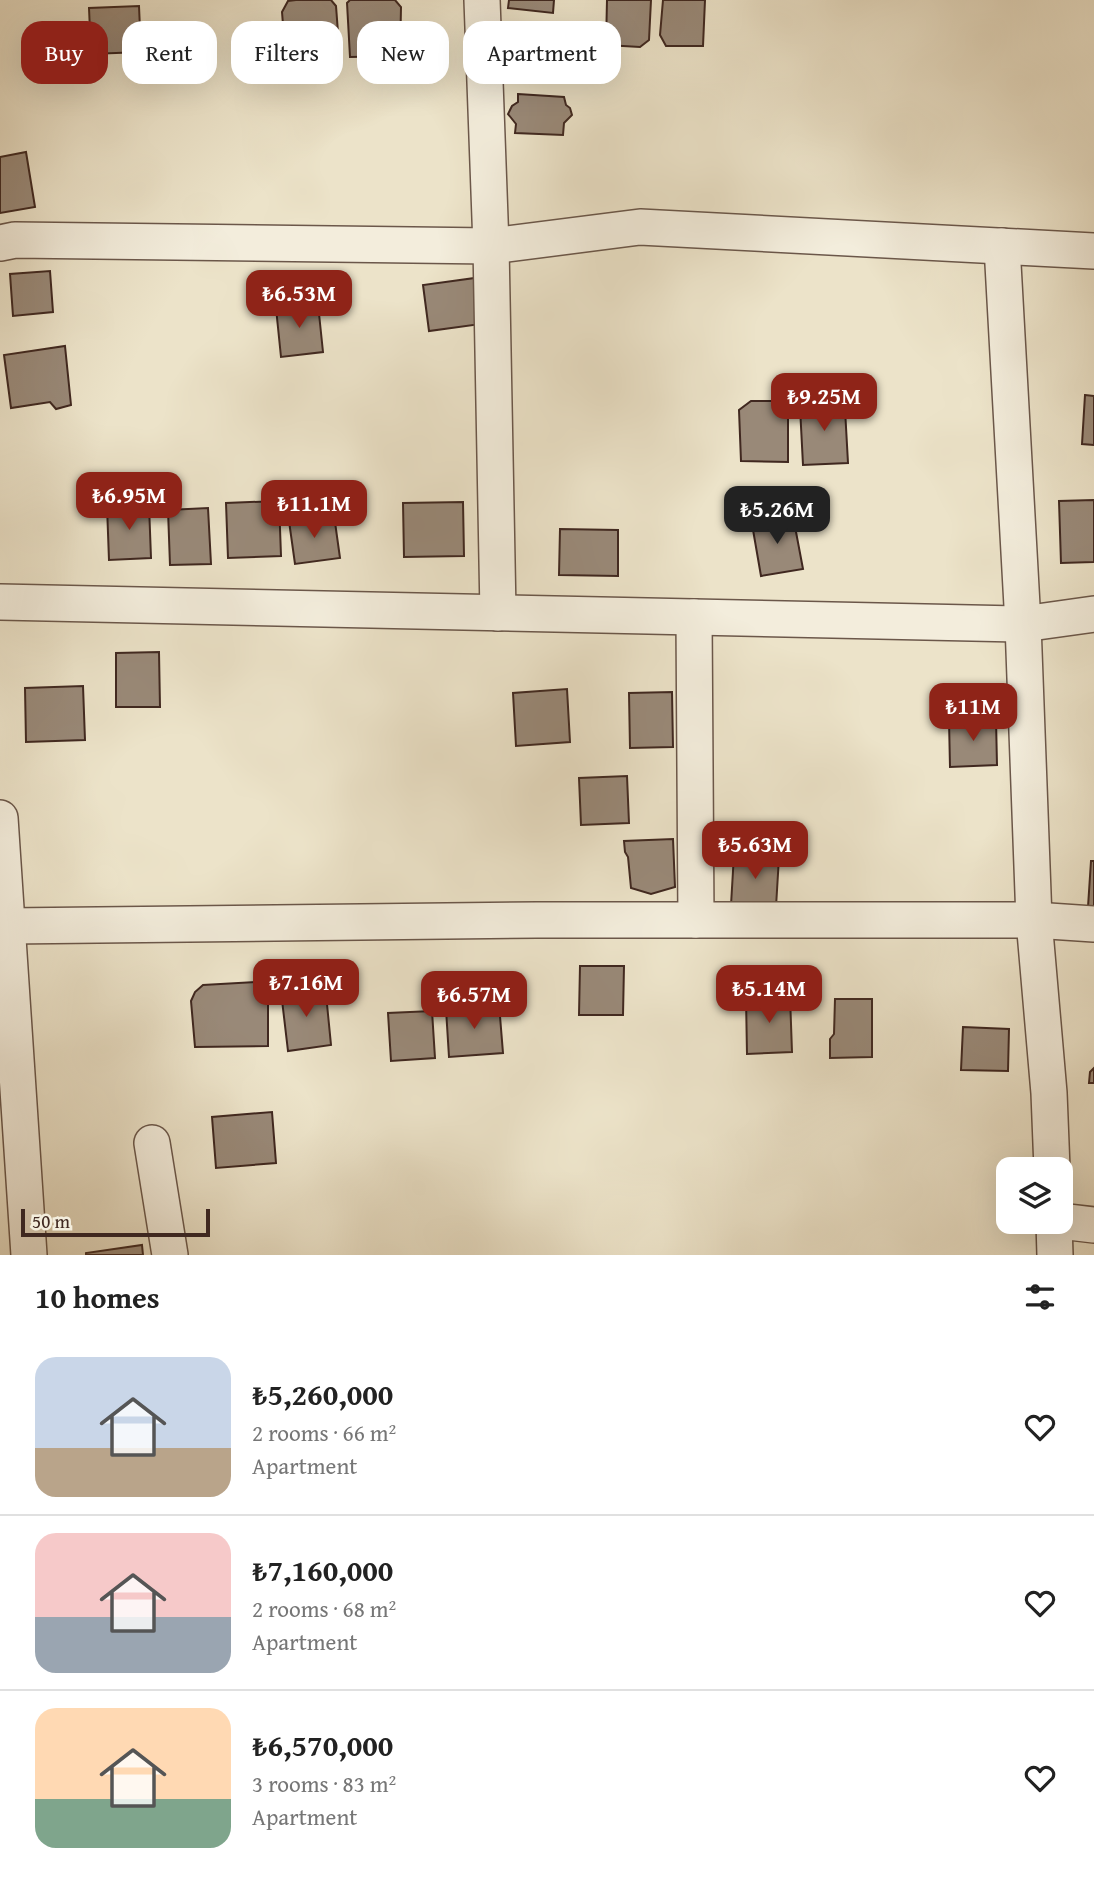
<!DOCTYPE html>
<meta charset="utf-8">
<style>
body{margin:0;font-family:"Gentium Book Plus",serif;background:#f6f6f6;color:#222;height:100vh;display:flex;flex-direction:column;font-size:26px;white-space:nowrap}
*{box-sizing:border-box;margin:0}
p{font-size:23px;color:#767676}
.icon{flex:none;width:38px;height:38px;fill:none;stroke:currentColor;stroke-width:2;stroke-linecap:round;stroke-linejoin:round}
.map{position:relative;height:1255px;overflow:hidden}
.drawer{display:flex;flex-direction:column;background:#fff;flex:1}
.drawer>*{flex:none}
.hud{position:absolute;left:21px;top:21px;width:700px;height:63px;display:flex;gap:14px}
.fabs{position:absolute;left:996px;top:1157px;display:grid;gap:14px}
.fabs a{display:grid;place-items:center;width:77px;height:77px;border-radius:14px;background:#fff;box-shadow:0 7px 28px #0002;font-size:35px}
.scale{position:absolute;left:21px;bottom:18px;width:189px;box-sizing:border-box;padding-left:7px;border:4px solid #402820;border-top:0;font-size:19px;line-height:24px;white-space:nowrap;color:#402820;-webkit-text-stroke:5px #f3eddc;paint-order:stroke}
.price{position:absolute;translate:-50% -60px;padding:0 16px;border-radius:14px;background:#8f2418;color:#fff;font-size:23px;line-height:46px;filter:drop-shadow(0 2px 4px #0008)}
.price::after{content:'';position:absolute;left:50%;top:42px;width:21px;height:16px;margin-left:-10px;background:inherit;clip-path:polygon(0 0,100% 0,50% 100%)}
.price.current{background:#222;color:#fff}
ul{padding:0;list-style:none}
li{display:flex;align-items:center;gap:21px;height:175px;padding:0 35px}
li+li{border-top:2px solid #e0e0e0}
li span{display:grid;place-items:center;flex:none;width:196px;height:140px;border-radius:21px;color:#555}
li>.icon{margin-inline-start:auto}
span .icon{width:84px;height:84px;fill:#fffc;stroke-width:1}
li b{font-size:30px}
h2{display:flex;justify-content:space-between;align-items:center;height:84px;padding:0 35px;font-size:30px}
.chip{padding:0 24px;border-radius:21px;background:#fff;box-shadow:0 7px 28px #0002;font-size:24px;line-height:63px}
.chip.current{background:#8f2418;color:#fff}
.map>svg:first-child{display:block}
.building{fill:#998978;stroke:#402820;stroke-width:2}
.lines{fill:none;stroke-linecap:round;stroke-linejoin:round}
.minor-casing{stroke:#6b574a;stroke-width:38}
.minor{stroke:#f3eddc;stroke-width:35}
</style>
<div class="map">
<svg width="1094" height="1255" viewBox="0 0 1094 1255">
<rect width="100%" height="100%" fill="#ece3c9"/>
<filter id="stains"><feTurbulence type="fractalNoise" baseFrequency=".00286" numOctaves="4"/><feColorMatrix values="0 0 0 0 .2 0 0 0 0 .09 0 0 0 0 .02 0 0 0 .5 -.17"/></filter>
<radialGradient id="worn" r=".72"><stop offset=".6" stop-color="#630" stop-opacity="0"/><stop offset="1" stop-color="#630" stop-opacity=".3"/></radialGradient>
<g class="building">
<polygon points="296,0 331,0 336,6 340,59 286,62 282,12 288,1"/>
<polygon points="350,0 395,0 401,7 400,56 350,57 347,3"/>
<polygon points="509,0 554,0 553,13 508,8"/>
<polygon points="607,0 651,0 649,40 640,47 606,45"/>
<polygon points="663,0 705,0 703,46 666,46 660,35"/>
<polygon points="139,6 141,52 91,54 89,8"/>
<polygon points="523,29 574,30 573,71 522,69"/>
<polygon points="518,94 564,97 566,105 570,108 572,115 564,123 563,135 515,133 516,124 508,114 512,106 518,102"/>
<polygon points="26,152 35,207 0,213 0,157"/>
<polygon points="50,271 53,312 13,316 10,274"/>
<polygon points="475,278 481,324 429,331 423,285"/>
<polygon points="318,304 323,352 281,357 276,308"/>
<polygon points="65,346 71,405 56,409 50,402 11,408 4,355"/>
<polygon points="1085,395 1094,396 1094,445 1082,444"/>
<polygon points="821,399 836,401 845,409 848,463 803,465 800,407 809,402"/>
<polygon points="751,401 776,401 788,410 788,462 741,461 739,410"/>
<polygon points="1094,500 1094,562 1061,563 1059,501"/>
<polygon points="279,501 281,556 228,558 226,503"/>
<polygon points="463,502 464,556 404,557 403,503"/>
<polygon points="149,505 151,558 109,560 107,506"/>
<polygon points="208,508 211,564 170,565 168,510"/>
<polygon points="334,515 340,558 295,564 289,521"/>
<polygon points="793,516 803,569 761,576 752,524"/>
<polygon points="560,529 618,530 618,576 559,575"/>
<polygon points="159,652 160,707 116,707 116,653"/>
<polygon points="83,686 85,740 26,742 25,688"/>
<polygon points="567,689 570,742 516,746 513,693"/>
<polygon points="672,692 673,747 630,748 629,693"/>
<polygon points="996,719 997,765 950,767 949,720"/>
<polygon points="627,776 629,823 581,825 579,778"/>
<polygon points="673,839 675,887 651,894 631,888 628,857 625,852 624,841"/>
<polygon points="734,854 779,857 776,907 731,905"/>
<polygon points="1091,861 1094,861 1094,908 1088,907"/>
<polygon points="580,966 624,966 623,1015 579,1015"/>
<polygon points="257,982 264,988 268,1000 268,1046 195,1047 191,1001 195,992 203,985"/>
<polygon points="317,988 326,994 331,1045 288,1051 282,1000 289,992"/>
<polygon points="790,996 792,1052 747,1054 746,998"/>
<polygon points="835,999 872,999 872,1057 830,1058 830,1039 834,1034"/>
<polygon points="499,1004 503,1053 449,1057 446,1009"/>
<polygon points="432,1011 435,1058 391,1061 388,1013"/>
<polygon points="963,1027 1009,1029 1008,1071 961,1070"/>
<polygon points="1094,1068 1094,1083 1089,1083 1090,1072"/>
<polygon points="272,1112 276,1163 216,1168 212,1117"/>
<polygon points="142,1245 143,1255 86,1255 86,1253"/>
</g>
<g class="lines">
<defs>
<g id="minor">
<polyline points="482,0 491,246 498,613"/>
<polyline points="0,243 15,240 491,246 640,227 1094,251"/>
<polyline points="1002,246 1023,624 1034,920 1049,1093 1052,1169"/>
<polyline points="0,602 1023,624 1094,614"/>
<polyline points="694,617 696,920"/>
<polyline points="0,818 29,1255"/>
<polyline points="8,926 537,920 1034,920 1094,924"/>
<polyline points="152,1143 170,1255"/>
<polyline points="1060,1221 1094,1225"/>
<polyline points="1054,1222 1055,1255"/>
</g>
</defs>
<use href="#minor" class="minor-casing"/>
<use href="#minor" class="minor"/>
</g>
<rect width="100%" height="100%" filter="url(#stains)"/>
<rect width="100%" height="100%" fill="url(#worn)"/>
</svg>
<div class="fabs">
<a><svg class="icon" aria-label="layers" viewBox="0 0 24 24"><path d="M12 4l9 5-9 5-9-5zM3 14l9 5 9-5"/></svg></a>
</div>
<div class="scale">50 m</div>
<b class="price" style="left:299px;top:330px">₺6.53M</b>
<b class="price" style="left:824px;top:433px">₺9.25M</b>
<b class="price" style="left:129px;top:532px">₺6.95M</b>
<b class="price" style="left:314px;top:540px">₺11.1M</b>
<b class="price current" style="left:777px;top:546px">₺5.26M</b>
<b class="price" style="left:973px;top:743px">₺11M</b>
<b class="price" style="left:755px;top:881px">₺5.63M</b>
<b class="price" style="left:306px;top:1019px">₺7.16M</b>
<b class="price" style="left:769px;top:1025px">₺5.14M</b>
<b class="price" style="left:474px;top:1031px">₺6.57M</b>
<div class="hud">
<a class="chip current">Buy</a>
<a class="chip">Rent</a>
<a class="chip">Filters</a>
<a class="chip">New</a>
<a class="chip">Apartment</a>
</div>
</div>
<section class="drawer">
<h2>10 homes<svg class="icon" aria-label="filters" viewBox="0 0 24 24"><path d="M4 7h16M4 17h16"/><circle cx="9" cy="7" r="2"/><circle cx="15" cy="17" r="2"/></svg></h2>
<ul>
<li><span style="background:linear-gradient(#c9d6e8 65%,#b9a48a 0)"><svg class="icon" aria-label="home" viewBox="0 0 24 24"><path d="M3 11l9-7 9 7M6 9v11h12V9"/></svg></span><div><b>₺5,260,000</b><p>2 rooms · 66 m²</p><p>Apartment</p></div><svg class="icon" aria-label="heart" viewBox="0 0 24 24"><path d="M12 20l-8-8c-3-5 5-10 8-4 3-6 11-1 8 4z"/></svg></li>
<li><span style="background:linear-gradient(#f6c9c9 60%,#9aa5b1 0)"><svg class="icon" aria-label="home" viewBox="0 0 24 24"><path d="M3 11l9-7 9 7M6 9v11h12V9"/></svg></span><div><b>₺7,160,000</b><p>2 rooms · 68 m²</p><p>Apartment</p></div><svg class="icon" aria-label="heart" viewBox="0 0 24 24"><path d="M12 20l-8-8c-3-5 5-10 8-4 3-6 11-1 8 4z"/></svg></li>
<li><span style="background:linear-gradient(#ffd9b3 65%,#7fa58c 0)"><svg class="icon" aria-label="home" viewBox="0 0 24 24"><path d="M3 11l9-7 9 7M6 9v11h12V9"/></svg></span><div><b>₺6,570,000</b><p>3 rooms · 83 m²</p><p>Apartment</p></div><svg class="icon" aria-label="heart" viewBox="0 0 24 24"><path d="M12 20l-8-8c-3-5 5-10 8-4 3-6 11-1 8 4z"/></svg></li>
</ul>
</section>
